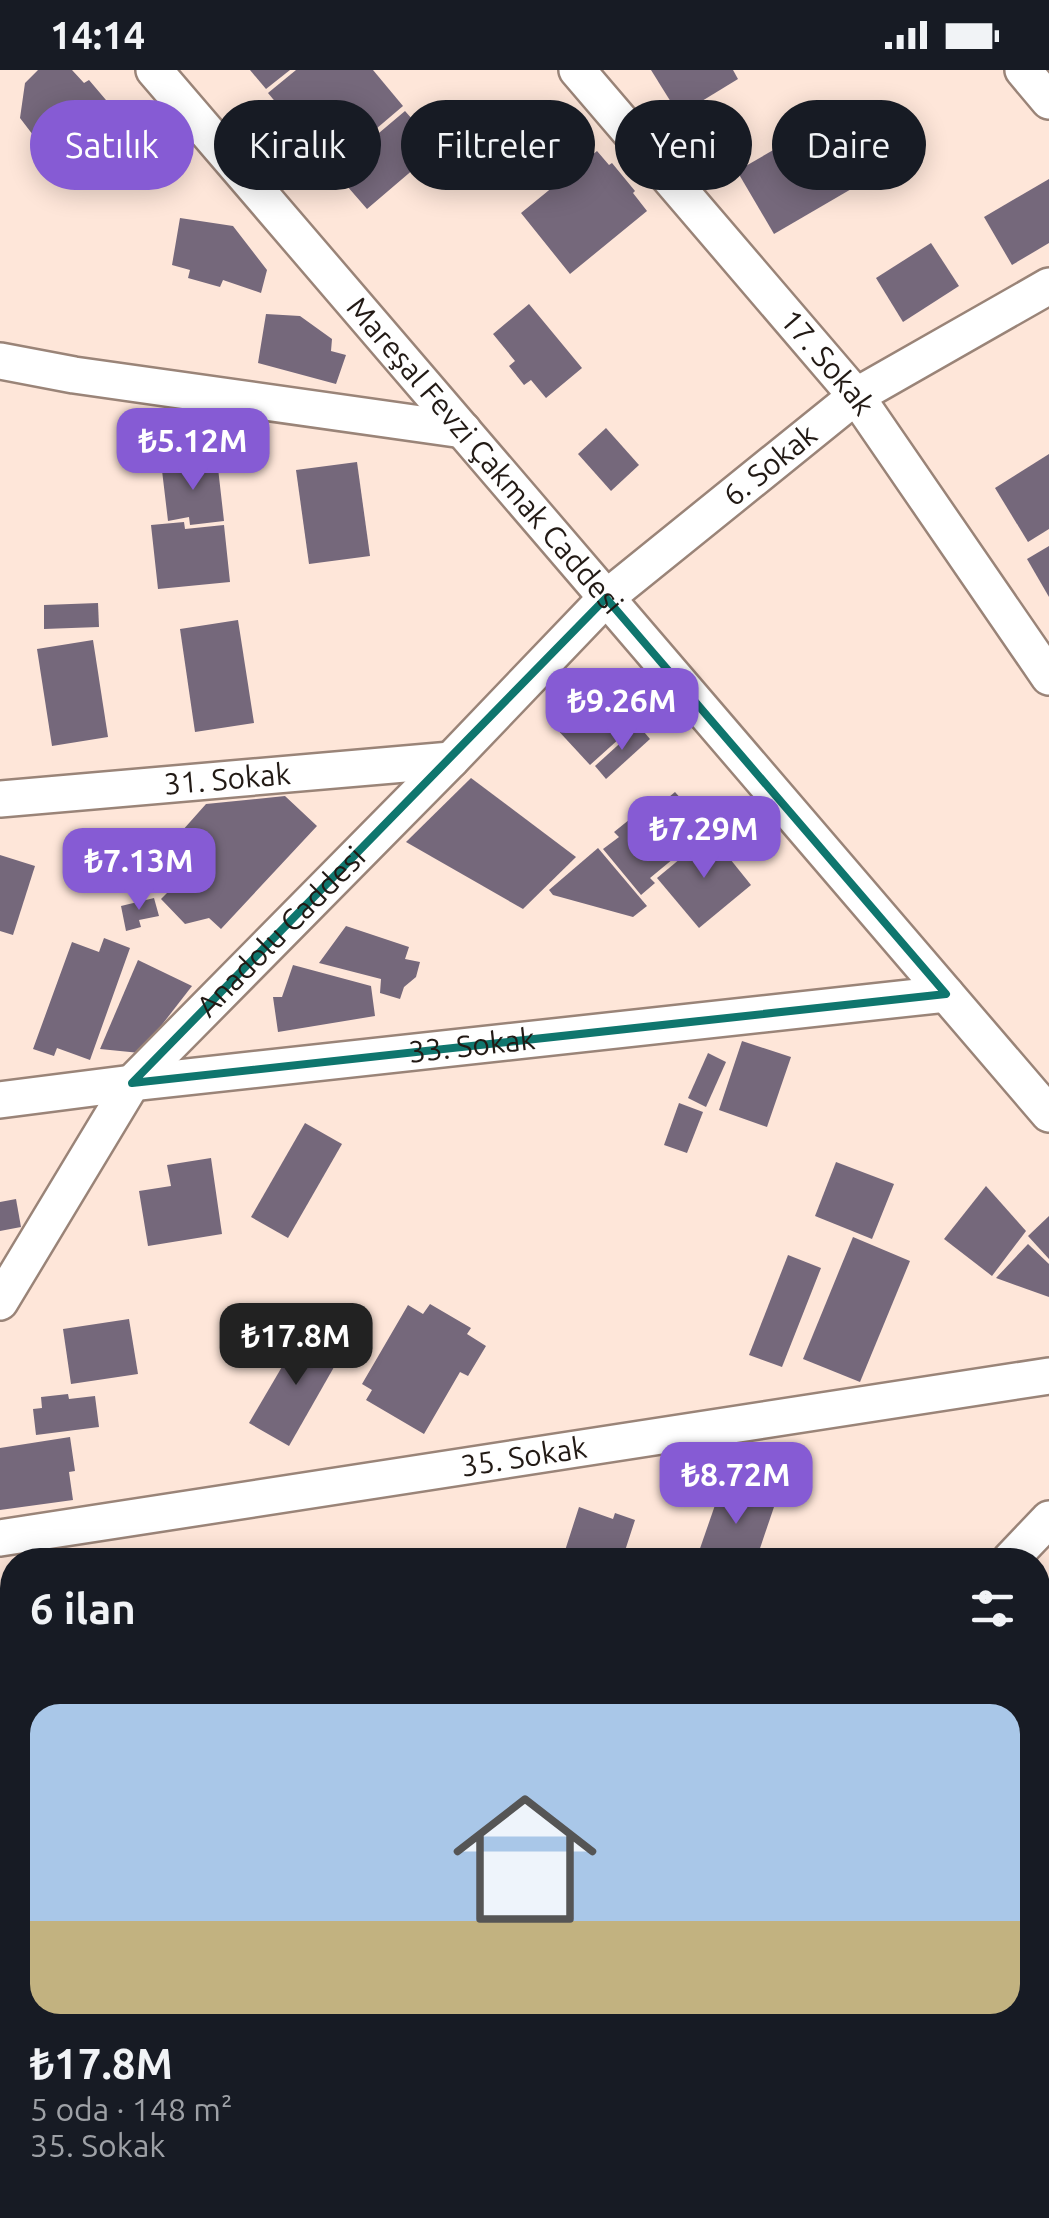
<!DOCTYPE html>
<html lang="tr">
<meta charset="utf-8">
<style>
body{margin:0;font-family:Ubuntu,sans-serif;background:#20242c;color:#f1f3f6;height:100vh;display:flex;flex-direction:column;font-size:38px;white-space:nowrap}
*{box-sizing:border-box;margin:0}
p{font-size:32px;color:#9ea1a6}
.icon{flex:none;width:55px;height:55px;fill:none;stroke:currentColor;stroke-width:2;stroke-linecap:round;stroke-linejoin:round}
.map{position:relative;flex:1;overflow:hidden}
.details{position:absolute;left:0px;top:1478px;width:1050px;height:672px;display:flex;flex-direction:column;background:#171b24;border-radius:40px 40px 0 0;box-shadow:0 5px 25px #0003}
.details>*{flex:none}
.guide{position:absolute;left:30px;top:30px;width:990px;height:90px;display:flex;gap:20px}
.price{position:absolute;translate:-50% -85px;padding:0 22px;border-radius:20px;background:#865bd4;color:#fff;font-size:32px;line-height:65px;filter:drop-shadow(0 2px 5px #0008)}
.price::after{content:'';position:absolute;left:50%;top:60px;width:30px;height:22px;margin-left:-15px;background:inherit;clip-path:polygon(0 0,100% 0,50% 100%)}
.price.active{background:#222;color:#fff}
ul{padding:0;list-style:none}
li{display:grid;align-content:center;gap:20px;height:530px;padding:0 30px}
li span{display:grid;place-items:center;height:310px;border-radius:30px;color:#555}
li>.icon{margin-inline-start:auto}
span .icon{width:180px;height:180px;fill:#fffc;stroke-width:1}
li b{font-size:42px}
h2{display:flex;justify-content:space-between;align-items:center;height:120px;padding:0 30px;font-size:42px}
.tag{padding:0 35px;border-radius:45px;background:#171b24;box-shadow:0 5px 25px #0003;font-size:35px;line-height:90px}
.tag.active{background:#865bd4;color:#fff}
.status{display:flex;justify-content:space-between;align-items:center;height:70px;padding:0 50px;background:#171b24;direction:ltr}
.status svg{height:28px;fill:currentColor}
.map>svg:first-child{display:block}
.building{fill:#75687b}
.lines{fill:none;stroke-linecap:round;stroke-linejoin:round}
.minor-casing{stroke:#9a8478;stroke-width:40}
.minor{stroke:#fff;stroke-width:35}
.marked{fill:none;stroke:#0f766e;stroke-width:8;stroke-linejoin:round}
.labels{text-anchor:middle;stroke-width:9;stroke-linejoin:round;paint-order:stroke}
.street-label{font-size:30px;fill:#221a15;stroke:#fee6d9}
</style>
<div class="status"><b>14:14</b><svg viewBox="0 0 49 12"><path d="M0 12V9h3v3zM5 12V6h3v6zM10 12V3h3v9zM15 12V0h3v12zM26 1h20v11H26zM47 4h2v5h-2z"/></svg></div>
<div class="map">
<svg width="1049" height="2148" viewBox="0 0 1049 2148">
<rect width="100%" height="100%" fill="#fee6d9"/>
<g class="building">
<polygon points="38,0 72,0 84,13 89,10 117,43 111,46 143,81 109,106 59,99 20,48 25,13"/>
<polygon points="250,0 290,0 266,19"/>
<polygon points="296,0 373,0 403,36 330,98 268,23"/>
<polygon points="651,0 733,0 738,9 679,45"/>
<polygon points="405,41 420,58 431,48 449,69 367,139 334,101"/>
<polygon points="829,48 865,111 774,164 737,101"/>
<polygon points="597,81 609,95 612,93 635,121 633,123 647,141 570,204 521,143"/>
<polygon points="1049,109 1049,173 1012,195 984,147"/>
<polygon points="180,148 233,156 267,200 261,223 223,210 220,217 188,208 190,200 172,195"/>
<polygon points="931,173 959,216 903,252 876,208"/>
<polygon points="529,234 582,298 546,328 531,310 524,315 509,296 515,291 493,264"/>
<polygon points="266,244 300,246 332,269 331,281 346,285 336,314 258,293"/>
<polygon points="606,358 639,395 611,421 578,384"/>
<polygon points="1049,384 1049,459 1028,472 995,418"/>
<polygon points="161,392 218,398 224,451 190,455 189,447 168,451"/>
<polygon points="357,392 370,486 309,494 296,400"/>
<polygon points="184,452 185,459 224,455 230,512 158,519 151,455"/>
<polygon points="1049,476 1049,527 1027,489"/>
<polygon points="98,533 99,557 44,559 44,535"/>
<polygon points="238,550 254,653 195,662 180,559"/>
<polygon points="93,570 108,667 52,676 37,579"/>
<polygon points="595,620 630,659 590,695 554,656"/>
<polygon points="639,656 650,669 606,709 595,696"/>
<polygon points="471,708 576,787 523,839 406,772"/>
<polygon points="675,722 684,732 689,728 702,744 698,747 708,760 650,808 655,813 641,825 603,779 619,767 614,762 640,741 645,747"/>
<polygon points="285,726 317,756 221,859 209,848 185,854 161,829 169,821 163,795 170,790 166,779 206,734"/>
<polygon points="710,764 751,815 699,858 657,808"/>
<polygon points="598,778 647,836 633,847 553,825 549,820"/>
<polygon points="0,785 35,796 13,865 0,861"/>
<polygon points="154,828 159,846 139,850 141,857 126,861 121,836"/>
<polygon points="346,856 409,877 405,889 420,892 416,907 404,917 400,929 380,923 381,909 319,893"/>
<polygon points="104,868 130,878 90,990 57,978 54,986 33,979 72,872 99,882"/>
<polygon points="138,890 192,916 140,983 100,979"/>
<polygon points="293,895 371,916 375,946 278,962 273,927 282,927"/>
<polygon points="742,971 791,987 767,1057 719,1040"/>
<polygon points="708,983 726,992 706,1037 688,1028"/>
<polygon points="679,1033 703,1042 687,1083 664,1075"/>
<polygon points="305,1053 342,1074 288,1168 251,1147"/>
<polygon points="211,1088 222,1164 148,1176 139,1121 171,1116 167,1095"/>
<polygon points="836,1092 894,1114 872,1169 815,1146"/>
<polygon points="986,1116 1026,1161 992,1206 944,1169"/>
<polygon points="16,1129 21,1157 0,1161 0,1132"/>
<polygon points="1049,1146 1049,1189 1028,1166"/>
<polygon points="853,1167 910,1191 860,1312 803,1289"/>
<polygon points="1028,1174 1049,1194 1049,1227 996,1208"/>
<polygon points="788,1185 821,1198 782,1297 749,1285"/>
<polygon points="430,1234 471,1258 467,1264 486,1276 468,1306 460,1302 424,1364 366,1330 372,1320 362,1314 408,1235 423,1244"/>
<polygon points="129,1249 138,1304 71,1314 63,1259"/>
<polygon points="303,1261 342,1283 289,1376 249,1353"/>
<polygon points="68,1324 69,1329 95,1326 99,1357 36,1365 33,1339 42,1338 41,1327"/>
<polygon points="70,1367 75,1401 69,1402 73,1430 0,1440 0,1378"/>
<polygon points="722,1415 775,1434 756,1490 696,1490"/>
<polygon points="579,1437 613,1449 615,1443 635,1450 622,1490 562,1490"/>
<polygon points="12,1907 12,1974 0,1969 0,1943"/>
<polygon points="281,2138 361,2138 356,2148 276,2148"/>
<polygon points="637,2138 722,2138 725,2146 640,2148"/>
</g>
<g class="lines">
<defs>
<g id="minor">
<path id="s1" d="M154,0L1049,1044"/>
<path id="s2" d="M577,0L856,326L1049,607"/>
<polyline points="1023,0 1049,31"/>
<polyline points="0,291 74,305 463,360"/>
<path id="s3" d="M0,729L451,690"/>
<path id="s4" d="M0,1030L132,1013L946,924"/>
<path id="s5" d="M0,1232L132,1013L451,690L606,528L856,326L1049,216"/>
<path id="s6" d="M0,1468L1049,1306"/>
<polyline points="1010,1490 1049,1449"/>
<polyline points="1038,1867 1049,1865"/>
<polyline points="0,2051 12,2049"/>
<polyline points="569,2148 573,2138"/>
</g>
</defs>
<use href="#minor" class="minor-casing"/>
<use href="#minor" class="minor"/>
</g>
<path class="marked" d="M606,528L946,924L132,1013Z"/>
<g class="labels">
<g class="street-label">
<text dy="10" stroke="none"><textPath href="#s2" startOffset="385">17. Sokak</textPath></text>
<text dy="10" stroke="none"><textPath href="#s1" startOffset="508">Mareşal Fevzi Çakmak Caddesi</textPath></text>
<text dy="10" stroke="none"><textPath href="#s5" startOffset="1145">6. Sokak</textPath></text>
<text dy="10" stroke="none"><textPath href="#s3" startOffset="228">31. Sokak</textPath></text>
<text dy="10" stroke="none"><textPath href="#s5" startOffset="468">Anadolu Caddesi</textPath></text>
<text dy="10" stroke="none"><textPath href="#s4" startOffset="475">33. Sokak</textPath></text>
<text dy="10" stroke="none"><textPath href="#s6" startOffset="530">35. Sokak</textPath></text>
</g>
</g>
</svg>
<b class="price" style="left:193px;top:423px">₺5.12M</b>
<b class="price" style="left:622px;top:683px">₺9.26M</b>
<b class="price" style="left:704px;top:811px">₺7.29M</b>
<b class="price" style="left:139px;top:843px">₺7.13M</b>
<b class="price active" style="left:296px;top:1318px">₺17.8M</b>
<b class="price" style="left:736px;top:1457px">₺8.72M</b>
<div class="guide">
<a class="tag active">Satılık</a>
<a class="tag">Kiralık</a>
<a class="tag">Filtreler</a>
<a class="tag">Yeni</a>
<a class="tag">Daire</a>
</div>
<section class="details">
<h2>6 ilan<svg class="icon" aria-label="filters" viewBox="0 0 24 24"><path d="M4 7h16M4 17h16"/><circle cx="9" cy="7" r="2"/><circle cx="15" cy="17" r="2"/></svg></h2>
<ul>
<li><span style="background:linear-gradient(#a9c7e8 70%,#c2b280 0)"><svg class="icon" aria-label="home" viewBox="0 0 24 24"><path d="M3 11l9-7 9 7M6 9v11h12V9"/></svg></span><div><b>₺17.8M</b><p>5 oda · 148 m²</p><p>35. Sokak</p></div></li>
</ul>
</section>
</div>
